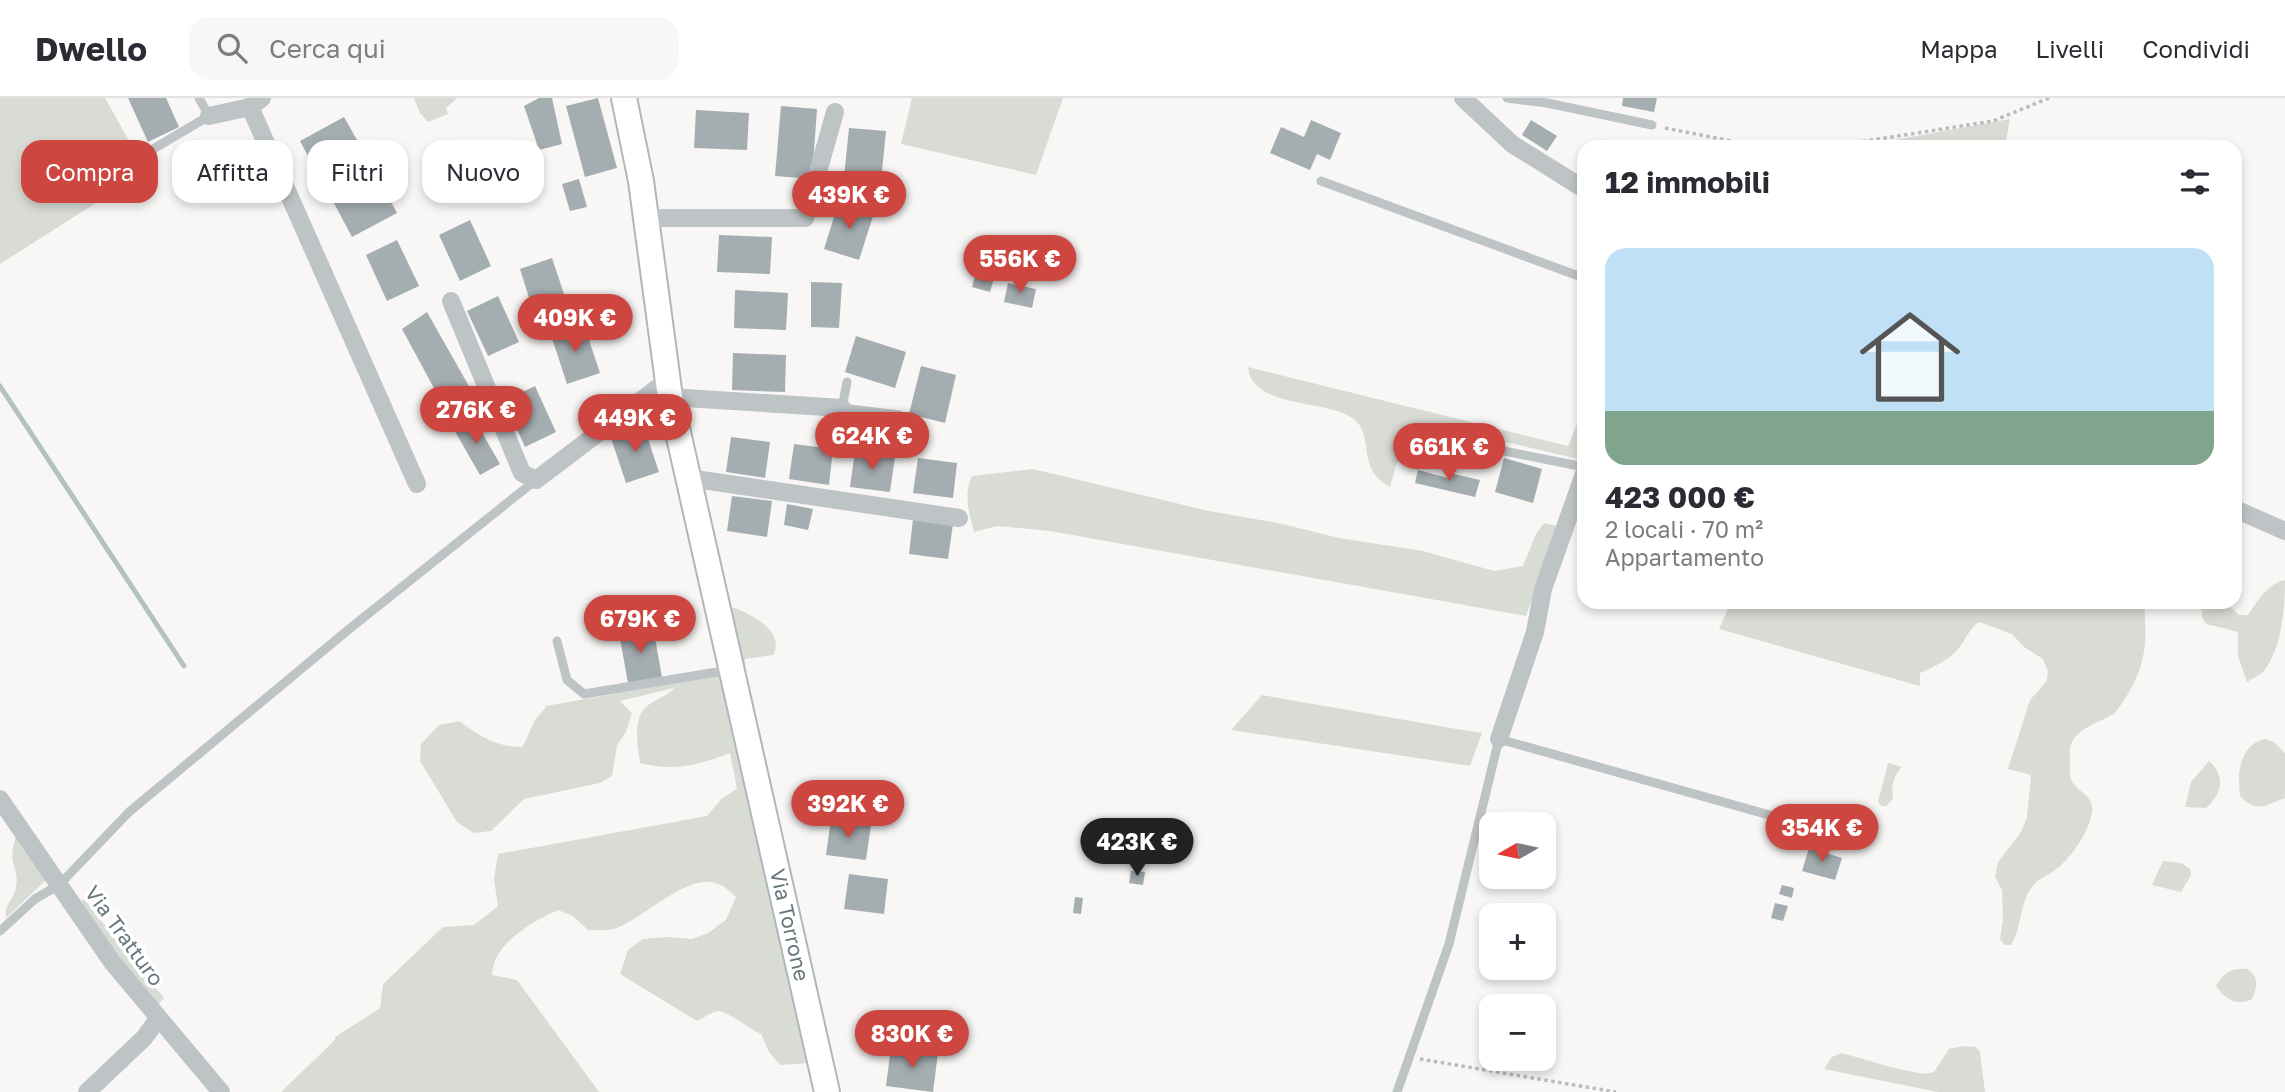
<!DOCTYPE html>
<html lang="it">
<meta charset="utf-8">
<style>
body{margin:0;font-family:"Golos Text",sans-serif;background:#f7f7f7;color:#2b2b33;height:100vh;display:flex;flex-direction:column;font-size:26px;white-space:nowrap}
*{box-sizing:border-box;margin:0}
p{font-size:23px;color:#7c7c81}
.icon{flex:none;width:38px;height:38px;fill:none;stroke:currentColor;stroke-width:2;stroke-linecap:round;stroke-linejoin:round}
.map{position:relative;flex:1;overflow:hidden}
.details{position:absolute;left:1577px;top:42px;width:665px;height:469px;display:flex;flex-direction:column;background:#fff;border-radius:21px;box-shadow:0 4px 10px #0003}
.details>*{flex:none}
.hud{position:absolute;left:21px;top:42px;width:665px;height:63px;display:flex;gap:14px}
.needle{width:46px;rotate:261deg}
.buttons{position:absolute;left:1479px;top:714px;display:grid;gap:14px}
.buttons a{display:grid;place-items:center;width:77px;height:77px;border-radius:14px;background:#fff;box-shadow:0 4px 10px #0003;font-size:35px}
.price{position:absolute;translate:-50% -60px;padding:0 16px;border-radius:24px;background:#cd4740;color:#fff;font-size:23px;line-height:46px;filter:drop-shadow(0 2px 4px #0008)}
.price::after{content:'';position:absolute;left:50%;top:42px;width:21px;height:16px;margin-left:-10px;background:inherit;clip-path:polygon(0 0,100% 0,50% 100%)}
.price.selected{background:#222;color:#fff}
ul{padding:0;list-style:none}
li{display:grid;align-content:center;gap:14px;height:371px;padding:0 28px}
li+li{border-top:2px solid #e1e1e2}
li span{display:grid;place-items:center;height:217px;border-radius:21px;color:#555}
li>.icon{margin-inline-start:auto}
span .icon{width:126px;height:126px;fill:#fffc;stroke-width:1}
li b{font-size:30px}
h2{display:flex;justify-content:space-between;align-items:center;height:84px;padding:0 28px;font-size:30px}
.tag{padding:0 24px;border-radius:21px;background:#fff;box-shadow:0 4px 10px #0003;font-size:24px;line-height:63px}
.tag.selected{background:#cd4740;color:#fff}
header{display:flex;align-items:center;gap:42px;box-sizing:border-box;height:98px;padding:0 35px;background:#fff;border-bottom:2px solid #e1e1e2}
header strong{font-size:33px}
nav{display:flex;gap:38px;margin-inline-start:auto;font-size:24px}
.search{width:490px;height:63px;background:#f7f7f7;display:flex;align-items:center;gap:18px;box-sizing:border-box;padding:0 24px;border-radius:21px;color:#7c7c81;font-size:26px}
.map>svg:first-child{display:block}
.green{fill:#d9dcd5}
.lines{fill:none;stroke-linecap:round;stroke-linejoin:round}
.stream{stroke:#b4c1c3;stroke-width:5}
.building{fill:#a4adb0}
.secondary-casing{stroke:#b0b7ba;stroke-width:28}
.path{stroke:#b8bcbe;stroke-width:3.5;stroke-dasharray:3.5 3.5;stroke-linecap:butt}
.lane{stroke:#bec3c5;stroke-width:9}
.street{stroke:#bec3c5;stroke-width:18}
.secondary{stroke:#fff;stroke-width:24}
.labels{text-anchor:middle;stroke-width:7;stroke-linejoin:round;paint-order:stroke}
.street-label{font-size:21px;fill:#66787d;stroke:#fff}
</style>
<header>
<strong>Dwello</strong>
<div class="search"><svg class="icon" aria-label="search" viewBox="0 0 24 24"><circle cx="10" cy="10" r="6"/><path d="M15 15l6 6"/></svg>Cerca qui</div>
<nav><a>Mappa</a><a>Livelli</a><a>Condividi</a></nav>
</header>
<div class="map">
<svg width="2285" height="994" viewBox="0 0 2285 994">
<rect width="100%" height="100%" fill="#f8f7f6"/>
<g class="green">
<polygon points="0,0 105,0 146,73 0,166"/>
<polygon points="414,0 457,0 446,10 448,16 428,24 420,15"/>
<polygon points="912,0 1063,0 1036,77 901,46"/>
<polygon points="2010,21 2005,49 1855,49"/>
<path d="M1248,269L1568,348L1584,309V355L1578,361L1438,328L1420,342L1421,350L1474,351L1481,357L1479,365L1461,371L1397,364L1390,389C1353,369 1378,333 1349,318C1321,302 1251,309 1248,269Z"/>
<path d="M1033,371L1209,413L1278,425L1339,440L1423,453L1494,473L1523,468L1536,436L1544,425L1558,428L1526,518L1050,433L997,428L974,434C969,414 963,397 972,378Z"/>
<path d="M2285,482C2285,509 2282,553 2262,575C2258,578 2252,581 2247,584L2238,558V534L2206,526L2202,519V510L2209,504H2225L2239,517H2248C2257,504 2268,485 2285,482Z"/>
<path d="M719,504C739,511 788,529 773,557L745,561L749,619Z"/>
<path d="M1731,504H2144C2147,544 2147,566 2125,601C2121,606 2117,614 2112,617C2099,624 2079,630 2072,644C2069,650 2070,658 2070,665C2070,670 2069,676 2071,681C2077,695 2095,697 2092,715C2089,733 2073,757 2059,769C2049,778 2037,780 2030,792C2019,809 2022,830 2011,847H2005L2000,841L2003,822L2002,792L1995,779L1998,764L2021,734L2027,719L2031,677L2008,671L2030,602L2047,583L2048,573L2043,561L2024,549L2012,536L1979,524C1969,531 1966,541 1959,550C1949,562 1934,569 1920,575V588L1719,531Z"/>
<path d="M720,577L809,965L780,967L769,954L761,936C752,932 726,913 719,913C713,913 704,920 697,923L620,876L628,852L643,841L668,839L692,841L708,835L726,822L736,799C731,795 725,788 718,786C687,772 641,825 610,832C604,833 595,832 588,832L573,818L558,812C532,824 493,845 492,877L517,882L599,994H281L335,942V939L380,910L383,886L443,829L474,827L498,808L494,781L498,756L707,718L722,700L737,691L730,655C700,667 672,674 640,665C638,648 632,621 646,609C655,601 668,598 674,590L620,603L632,615L626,634L617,647L612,678L600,685L524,701L491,733L474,735L457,724L420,663L421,646L439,627L459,623C480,638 496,649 522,649C528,640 530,631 535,622C539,616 543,614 546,608Z"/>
<polygon points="1262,597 1457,631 1482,635 1470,668 1231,632"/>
<path d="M2264,641L2274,644L2285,655V700C2265,707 2258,716 2240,698C2237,676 2239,648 2264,641Z"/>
<path d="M2209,663C2226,678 2222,696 2206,710L2185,709L2191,684Z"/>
<path d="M1888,665L1902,669C1893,678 1891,689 1893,701L1886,708H1881L1878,704Z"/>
<path d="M16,739L46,782L6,820C4,806 14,802 16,789C20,770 6,765 16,739Z"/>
<polygon points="2163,763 2181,765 2190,771 2191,777 2181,794 2152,787"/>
<polygon points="84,801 164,900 156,909 111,856 80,805"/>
<path d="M2247,871C2260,879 2257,889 2252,901C2237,909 2225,901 2216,888C2223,874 2233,870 2247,871Z"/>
<polygon points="1963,948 1976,949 1980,954 1985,994 1938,994 1824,971 1832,959 1842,955 1898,971 1925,976 1934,974 1949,951"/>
</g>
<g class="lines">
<polyline class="stream" points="0,288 184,568"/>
</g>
<g class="building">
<polygon points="128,0 166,0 179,29 148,44"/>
<polygon points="539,0 552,0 562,46 539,52 524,8"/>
<polygon points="598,0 617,70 585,79 566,8"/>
<polygon points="1623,0 1657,0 1654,14 1622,8"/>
<polygon points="781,8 817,11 812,81 775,78"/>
<polygon points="696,12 749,15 747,52 694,50"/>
<polygon points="344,19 361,49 316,73 300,43"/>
<polygon points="1311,22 1341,35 1330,62 1317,56 1310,72 1270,55 1281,29 1304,39"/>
<polygon points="1531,22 1557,38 1547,53 1522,37"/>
<polygon points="849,30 886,33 881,83 844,79"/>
<polygon points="370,65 397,115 352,139 327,92"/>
<polygon points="579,81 587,109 570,113 562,86"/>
<polygon points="839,103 874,115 859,162 824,151"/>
<polygon points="470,122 491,168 460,183 439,137"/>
<polygon points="719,137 772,139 770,176 717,174"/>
<polygon points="397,142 419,188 387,203 366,157"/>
<polygon points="552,160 568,208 535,219 520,171"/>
<polygon points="980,161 998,166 990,194 972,189"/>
<polygon points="811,184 842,185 839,230 811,229"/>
<polygon points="1008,185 1036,191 1032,210 1004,204"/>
<polygon points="735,192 788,195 786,232 734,230"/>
<polygon points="498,198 519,244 488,258 467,213"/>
<polygon points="427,214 470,290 442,305 402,231"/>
<polygon points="584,227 600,275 567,286 551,237"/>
<polygon points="856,238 906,254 895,290 845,274"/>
<polygon points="733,255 786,257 785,294 732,292"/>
<polygon points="921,268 956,277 945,325 909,316"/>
<polygon points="535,288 556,334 525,349 504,303"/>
<polygon points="473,319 500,366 480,377 453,330"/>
<polygon points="643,326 659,374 626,385 610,337"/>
<polygon points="731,339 770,344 765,380 726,374"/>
<polygon points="794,346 833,351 829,387 789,381"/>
<polygon points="855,353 895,359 890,394 850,389"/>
<polygon points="918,360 957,365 953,400 913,395"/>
<polygon points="1504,360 1542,371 1533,405 1495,394"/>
<polygon points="1418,372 1448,380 1450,375 1480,382 1475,399 1415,385"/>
<polygon points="732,398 772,403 767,439 727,433"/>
<polygon points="787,406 813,411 808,432 784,427"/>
<polygon points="913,421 953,426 948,461 909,456"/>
<polygon points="653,529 662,579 628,585 619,535"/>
<polygon points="831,721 871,727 866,762 826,757"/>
<polygon points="1809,750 1842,760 1835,782 1802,773"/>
<polygon points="1131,773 1145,774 1143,787 1129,785"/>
<polygon points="849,776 888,781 884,816 844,811"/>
<polygon points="1782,787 1794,790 1792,800 1779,796"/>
<polygon points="1075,799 1083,800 1081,816 1073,815"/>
<polygon points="1775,805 1788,808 1783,823 1771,820"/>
<polygon points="891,949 938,955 933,994 886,988"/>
</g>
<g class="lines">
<defs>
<g id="secondary">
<path id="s1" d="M624,0L641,83L670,299L827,994"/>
</g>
</defs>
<use href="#secondary" class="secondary-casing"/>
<g class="path">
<polyline points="1665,30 1762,49"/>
<polyline points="1828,49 1993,23 2049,0"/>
<polyline points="1420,961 1616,994"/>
</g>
<g class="lane">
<polyline points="1507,0 1547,5 1652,27"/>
<polyline points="153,51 209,18 199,0"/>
<polyline points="1321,83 1584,180"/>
<polyline points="847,284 842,310 899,317"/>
<polyline points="1479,348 1584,369"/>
<polyline points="557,543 567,582 584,596 729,572"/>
<polyline points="0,833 35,801 59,787 129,714 348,532 536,382"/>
<polyline points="1397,994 1449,846 1499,641 1830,734"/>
</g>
<g class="street">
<polyline points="1463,0 1512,46 1584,91"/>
<polyline points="250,9 417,386"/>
<polyline points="209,18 250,9 262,0"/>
<polyline points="646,120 805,120 835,14"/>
<polyline points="451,203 522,375 536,382 668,282"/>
<polyline points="670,299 842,310"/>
<polyline points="688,380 959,420"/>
<polyline points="2235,411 2285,433"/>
<polyline points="1499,641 1535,534 1543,491 1584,376"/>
<polyline points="0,701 112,864 221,994"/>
<polyline points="87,994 144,940 158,921"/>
</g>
<use href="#secondary" class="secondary"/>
</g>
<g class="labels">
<g class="street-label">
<text dy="7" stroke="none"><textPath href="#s1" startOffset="844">Via Torrone</textPath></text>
<text transform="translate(124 838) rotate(54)" y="7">Via Tratturo</text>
</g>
</g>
</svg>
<div class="buttons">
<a><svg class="needle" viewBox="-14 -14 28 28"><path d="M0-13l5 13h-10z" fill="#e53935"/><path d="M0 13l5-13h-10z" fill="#7c7c81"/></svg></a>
<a>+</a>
<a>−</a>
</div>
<b class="price" style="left:849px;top:133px">439K €</b>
<b class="price" style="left:1020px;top:197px">556K €</b>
<b class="price" style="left:575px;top:256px">409K €</b>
<b class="price" style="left:476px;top:348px">276K €</b>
<b class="price" style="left:635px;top:356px">449K €</b>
<b class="price" style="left:872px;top:374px">624K €</b>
<b class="price" style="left:1449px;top:385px">661K €</b>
<b class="price" style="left:640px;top:557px">679K €</b>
<b class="price" style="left:848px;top:742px">392K €</b>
<b class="price" style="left:1822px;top:766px">354K €</b>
<b class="price selected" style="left:1137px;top:780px">423K €</b>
<b class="price" style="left:912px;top:972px">830K €</b>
<div class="hud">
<a class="tag selected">Compra</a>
<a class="tag">Affitta</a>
<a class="tag">Filtri</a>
<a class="tag">Nuovo</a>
</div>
<section class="details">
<h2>12 immobili<svg class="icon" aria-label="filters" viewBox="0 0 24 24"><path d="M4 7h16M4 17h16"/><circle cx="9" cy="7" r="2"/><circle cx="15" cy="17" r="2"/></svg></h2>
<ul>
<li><span style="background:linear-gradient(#bfe0f5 75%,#7fa58c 0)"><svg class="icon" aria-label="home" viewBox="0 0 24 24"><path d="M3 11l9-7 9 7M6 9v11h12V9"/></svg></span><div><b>423 000 €</b><p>2 locali · 70 m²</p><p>Appartamento</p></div></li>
</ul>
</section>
</div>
